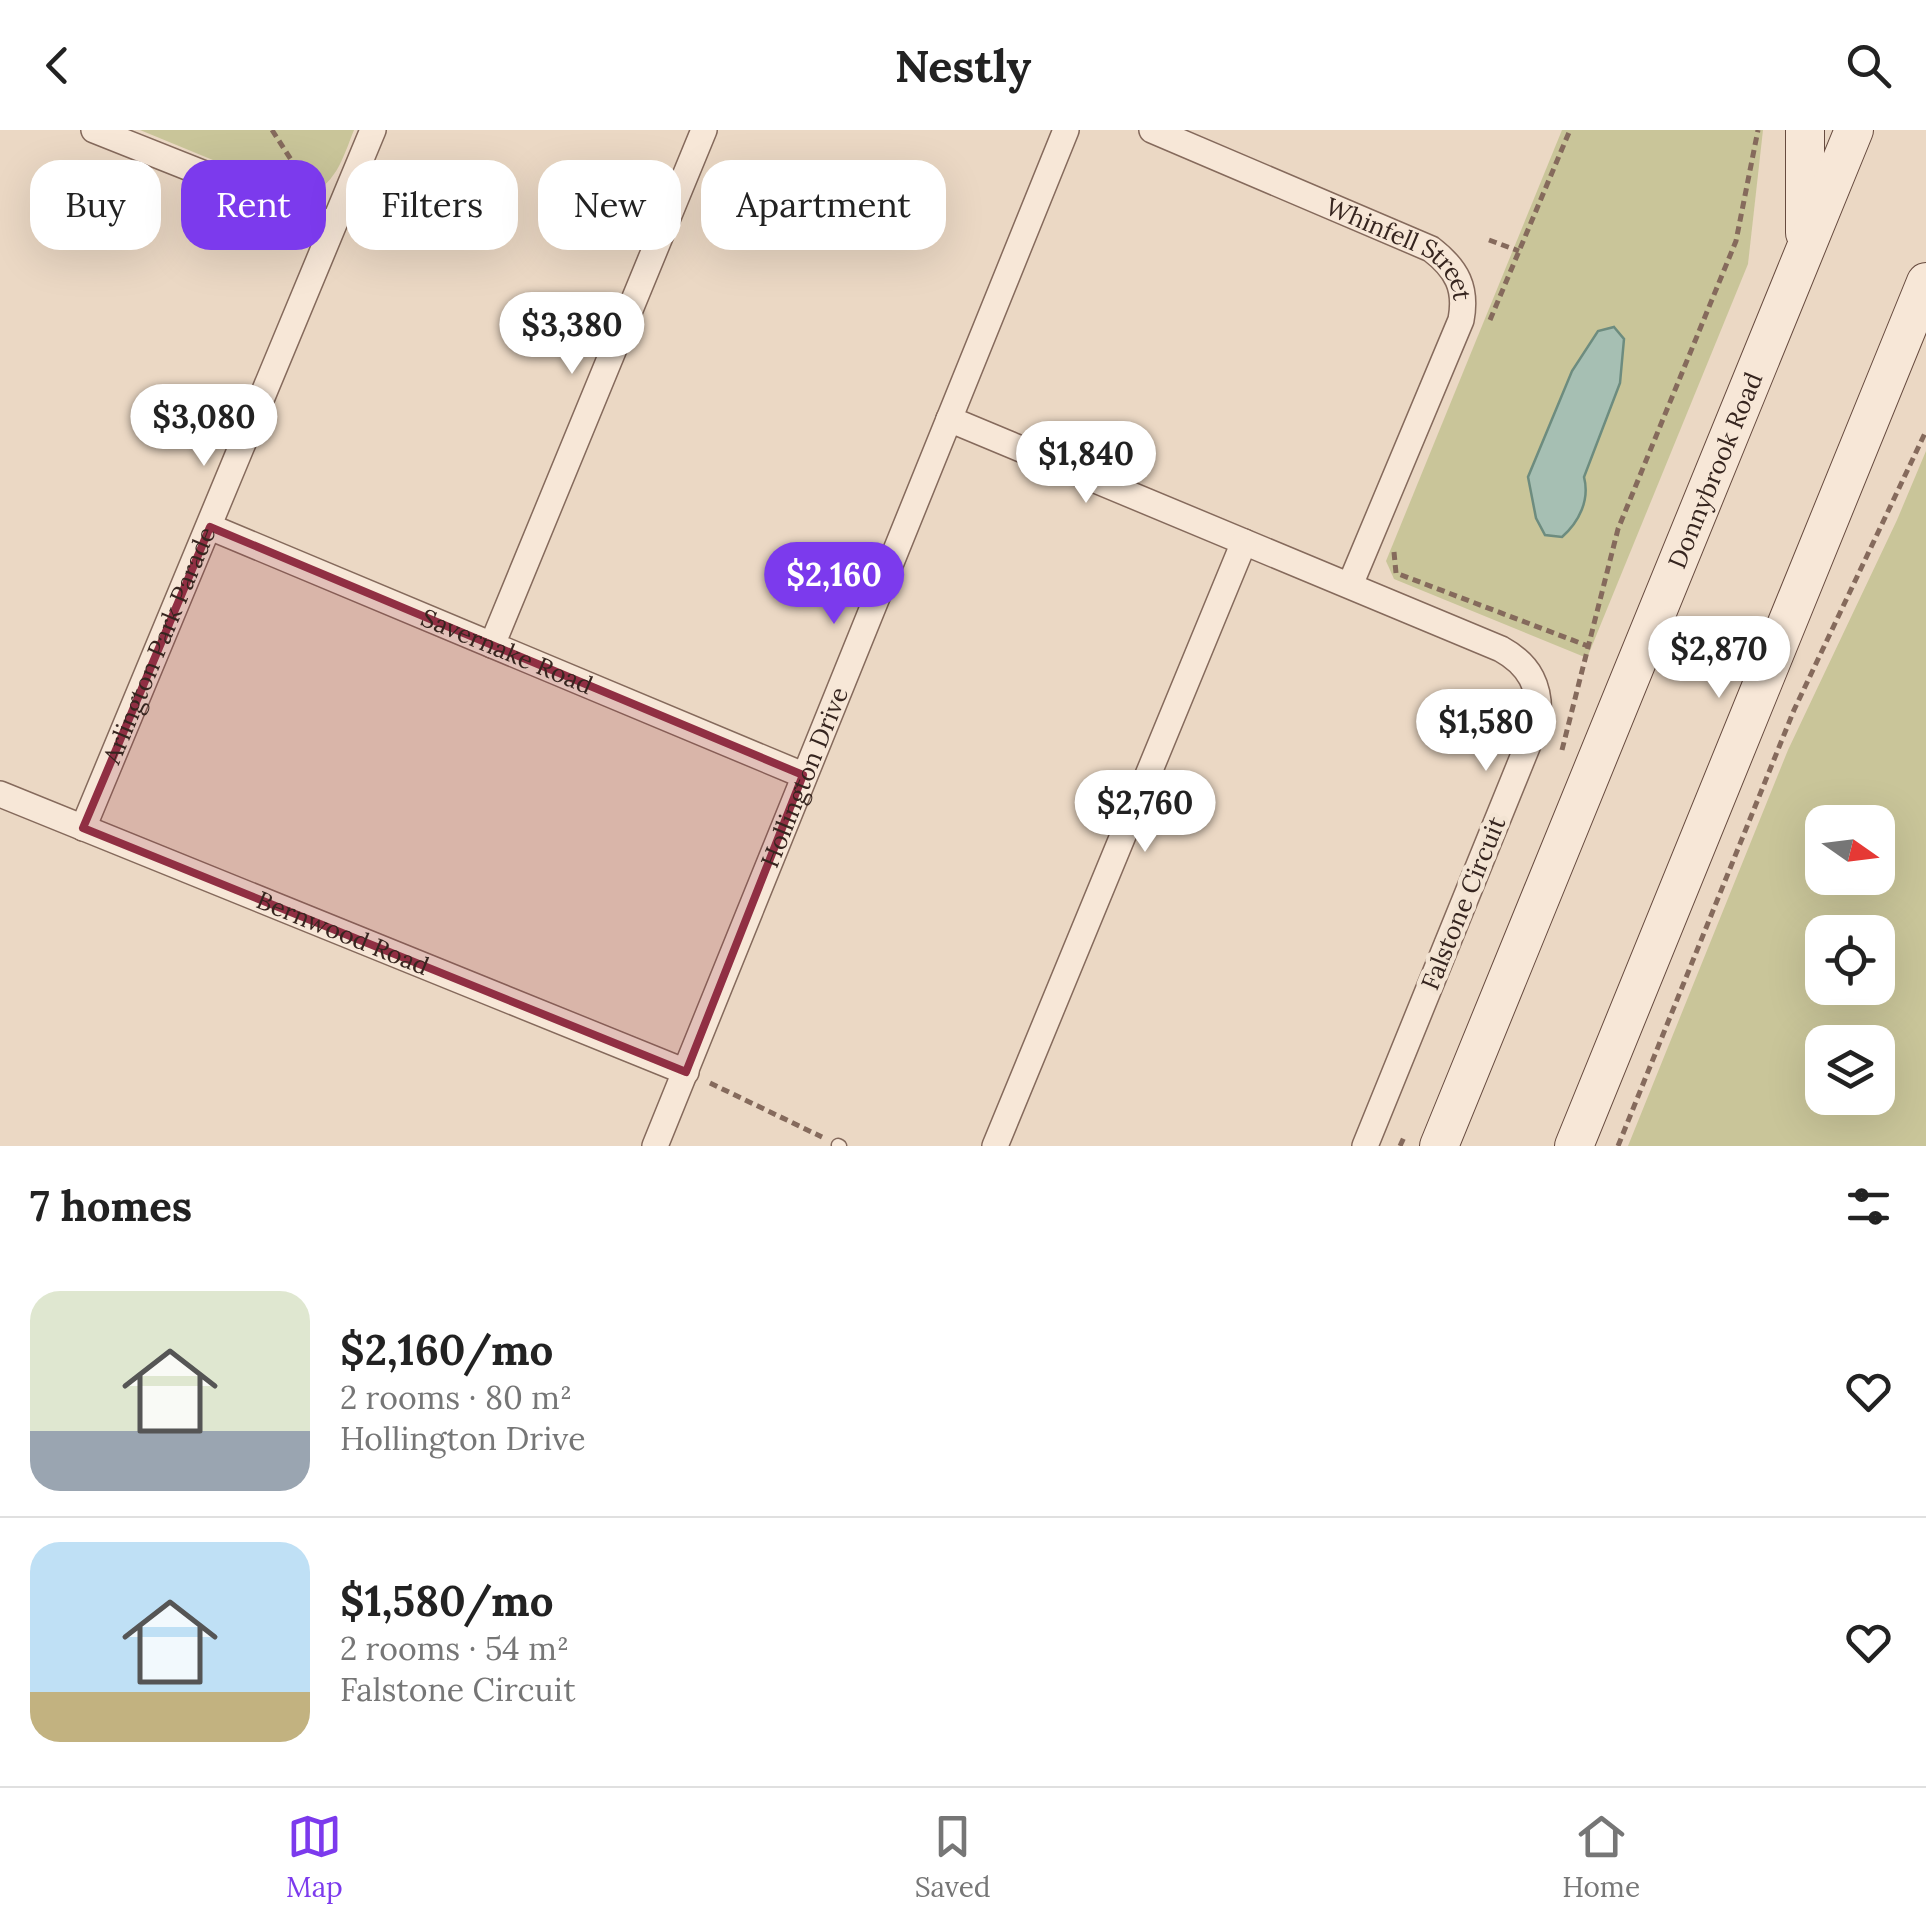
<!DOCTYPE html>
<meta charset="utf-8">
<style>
body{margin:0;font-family:Lora,serif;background:#f6f6f6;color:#222;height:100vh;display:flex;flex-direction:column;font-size:38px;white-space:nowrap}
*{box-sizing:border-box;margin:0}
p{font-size:32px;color:#767676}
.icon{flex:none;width:55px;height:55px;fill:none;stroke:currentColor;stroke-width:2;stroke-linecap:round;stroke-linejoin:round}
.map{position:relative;height:1016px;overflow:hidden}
.drawer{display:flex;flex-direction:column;background:#fff;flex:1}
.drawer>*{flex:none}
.banner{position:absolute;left:30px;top:30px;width:1000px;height:90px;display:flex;gap:20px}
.needle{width:65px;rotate:104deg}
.fabs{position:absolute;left:1805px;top:675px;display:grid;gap:20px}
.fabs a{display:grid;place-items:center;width:90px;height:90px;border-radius:20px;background:#fff;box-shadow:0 10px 40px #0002;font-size:50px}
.price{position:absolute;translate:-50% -85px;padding:0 22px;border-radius:35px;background:#fff;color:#222;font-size:32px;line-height:65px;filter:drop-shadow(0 2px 5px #0008)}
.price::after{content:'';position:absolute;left:50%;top:60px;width:30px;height:22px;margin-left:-15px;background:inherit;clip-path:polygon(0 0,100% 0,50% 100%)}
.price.active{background:#7c3aed;color:#fff}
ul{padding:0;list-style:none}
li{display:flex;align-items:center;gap:30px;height:250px;padding:0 30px}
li+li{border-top:2px solid #e0e0e0}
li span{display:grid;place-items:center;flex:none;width:280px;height:200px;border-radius:30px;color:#555}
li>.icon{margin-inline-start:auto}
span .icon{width:120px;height:120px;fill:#fffc;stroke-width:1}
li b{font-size:42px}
h2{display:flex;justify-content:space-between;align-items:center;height:120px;padding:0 30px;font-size:42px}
.tag{padding:0 35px;border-radius:30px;background:#fff;box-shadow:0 10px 40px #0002;font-size:35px;line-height:90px}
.tag.active{background:#7c3aed;color:#fff}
header{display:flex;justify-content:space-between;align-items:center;height:130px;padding:0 30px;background:#fff;font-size:45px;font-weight:700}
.tabs{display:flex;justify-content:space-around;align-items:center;height:140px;border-top:2px solid #e0e0e0;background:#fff;font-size:28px;color:#767676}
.tabs a{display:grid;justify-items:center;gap:5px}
.tabs .active{color:#7c3aed}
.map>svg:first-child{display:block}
.green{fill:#c9c599;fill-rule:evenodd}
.water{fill:#a6bfb3;stroke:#6d8c7f;stroke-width:2.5}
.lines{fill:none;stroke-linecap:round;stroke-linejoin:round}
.service-casing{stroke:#856a5c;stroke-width:15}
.minor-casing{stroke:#856a5c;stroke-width:28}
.secondary-casing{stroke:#674b3f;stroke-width:40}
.path{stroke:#856a5c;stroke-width:5;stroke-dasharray:8 5;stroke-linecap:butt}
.service{stroke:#f7e7d7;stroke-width:12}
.minor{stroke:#f7e7d7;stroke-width:25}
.secondary{stroke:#f7e7d7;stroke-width:38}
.marked{fill:#902f43;fill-opacity:0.2;stroke:#902f43;stroke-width:8;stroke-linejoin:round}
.labels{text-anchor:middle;stroke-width:9;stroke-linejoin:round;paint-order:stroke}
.street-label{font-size:25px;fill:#36251f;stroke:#f3e4d3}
</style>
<header><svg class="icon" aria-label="back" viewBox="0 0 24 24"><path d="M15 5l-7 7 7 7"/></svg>Nestly<svg class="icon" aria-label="search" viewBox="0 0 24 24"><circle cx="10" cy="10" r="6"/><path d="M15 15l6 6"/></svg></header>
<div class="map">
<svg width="1926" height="1016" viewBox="0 0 1926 1016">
<rect width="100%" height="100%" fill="#ebd8c4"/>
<g class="green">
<path d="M140,0H354C342,30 336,56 303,67Z"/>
<polygon points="1562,0 1763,0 1748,134 1587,528 1394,449 1386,431"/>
<path d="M1926,321V1016H1628L1788,620L1897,390ZM1878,692V748H1822V692ZM1878,802V858H1822V802ZM1878,912V968H1822V912Z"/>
</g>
<path class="water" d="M1614,197L1624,209L1620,253L1584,347C1590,370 1579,392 1562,407L1545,405L1536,388L1528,347L1572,241L1598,201Z"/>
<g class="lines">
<defs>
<polyline id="service" points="838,1015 840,1016"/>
<g id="minor">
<polyline points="94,0 333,95"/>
<path id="s1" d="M1152,0L1431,119C1457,139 1467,158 1461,190L1350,455"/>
<path d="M949,289L1501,519C1530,535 1541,557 1538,590L1365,1016"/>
<path id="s2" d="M210,397L803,645"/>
<polyline points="492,515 704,0"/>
<path id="s3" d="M0,664L686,942"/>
<path id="s4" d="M83,698L373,0"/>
<path id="s5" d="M655,1016L1066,0"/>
<polyline points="995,1016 1244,412"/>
</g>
<g id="secondary">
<polyline points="1805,0 1805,103"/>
<path id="s6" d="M1439,1016L1854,0"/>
<polyline points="1574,1016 1926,152"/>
</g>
</defs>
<use href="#service" class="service-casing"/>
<use href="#minor" class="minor-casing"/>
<use href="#secondary" class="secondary-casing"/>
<g class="path">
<polyline points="272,0 308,56"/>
<polyline points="1489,110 1519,121"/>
<polyline points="1490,190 1570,0"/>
<polyline points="1394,422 1396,443 1588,516"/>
<polyline points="1562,620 1618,399 1736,111 1758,0"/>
<polyline points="710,953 822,1007"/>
<polyline points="1400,1016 1405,1005"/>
<polyline points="1618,1016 1794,580 1926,301"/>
</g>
<use href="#service" class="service"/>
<use href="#minor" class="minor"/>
<use href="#secondary" class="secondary"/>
</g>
<path class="marked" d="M210,397L803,645L686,942L83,698Z"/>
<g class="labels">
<g class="street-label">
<text dy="9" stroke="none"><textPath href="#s1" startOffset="278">Whinfell Street</textPath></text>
<text dy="9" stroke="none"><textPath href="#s6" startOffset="730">Donnybrook Road</textPath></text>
<text dy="9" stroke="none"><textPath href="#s4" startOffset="198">Arlington Park Parade</textPath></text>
<text dy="9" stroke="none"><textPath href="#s2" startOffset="322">Savernake Road</textPath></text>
<text dy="9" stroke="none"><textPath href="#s5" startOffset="398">Hollington Drive</textPath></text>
<text transform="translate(1463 773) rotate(-68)" y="9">Falstone Circuit</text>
<text dy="9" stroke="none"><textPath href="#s3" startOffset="370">Bernwood Road</textPath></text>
</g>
</g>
</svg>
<div class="fabs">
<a><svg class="needle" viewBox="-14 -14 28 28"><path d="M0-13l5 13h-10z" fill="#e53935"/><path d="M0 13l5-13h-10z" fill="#767676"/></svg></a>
<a><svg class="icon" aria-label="locate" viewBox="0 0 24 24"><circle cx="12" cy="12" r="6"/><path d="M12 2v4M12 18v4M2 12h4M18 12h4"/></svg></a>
<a><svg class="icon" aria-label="layers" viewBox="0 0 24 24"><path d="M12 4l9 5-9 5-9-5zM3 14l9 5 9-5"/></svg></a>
</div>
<b class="price" style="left:572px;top:247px">$3,380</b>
<b class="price" style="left:204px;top:339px">$3,080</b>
<b class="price" style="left:1086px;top:376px">$1,840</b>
<b class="price active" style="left:834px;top:497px">$2,160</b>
<b class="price" style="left:1719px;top:571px">$2,870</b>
<b class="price" style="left:1486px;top:644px">$1,580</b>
<b class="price" style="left:1145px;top:725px">$2,760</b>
<div class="banner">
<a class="tag">Buy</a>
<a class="tag active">Rent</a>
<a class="tag">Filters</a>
<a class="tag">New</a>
<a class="tag">Apartment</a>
</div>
</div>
<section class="drawer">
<h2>7 homes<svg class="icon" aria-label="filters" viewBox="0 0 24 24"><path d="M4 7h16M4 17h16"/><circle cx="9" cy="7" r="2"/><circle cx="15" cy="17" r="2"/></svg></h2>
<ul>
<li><span style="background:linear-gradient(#dfe7d0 70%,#9aa5b1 0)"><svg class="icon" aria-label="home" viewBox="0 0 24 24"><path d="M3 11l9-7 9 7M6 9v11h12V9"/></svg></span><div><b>$2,160/mo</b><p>2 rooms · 80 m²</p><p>Hollington Drive</p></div><svg class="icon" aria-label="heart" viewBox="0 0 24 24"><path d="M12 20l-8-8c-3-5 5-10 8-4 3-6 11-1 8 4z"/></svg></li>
<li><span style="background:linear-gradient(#bfe0f5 75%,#c2b280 0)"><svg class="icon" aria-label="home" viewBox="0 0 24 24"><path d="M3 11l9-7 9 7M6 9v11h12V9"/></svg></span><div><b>$1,580/mo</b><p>2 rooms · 54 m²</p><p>Falstone Circuit</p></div><svg class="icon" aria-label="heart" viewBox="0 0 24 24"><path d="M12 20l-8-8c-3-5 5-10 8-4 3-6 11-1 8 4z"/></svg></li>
</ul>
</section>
<nav class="tabs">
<a class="active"><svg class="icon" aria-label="map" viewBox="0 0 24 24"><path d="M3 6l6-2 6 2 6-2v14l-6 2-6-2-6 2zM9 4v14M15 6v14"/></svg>Map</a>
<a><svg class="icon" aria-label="saved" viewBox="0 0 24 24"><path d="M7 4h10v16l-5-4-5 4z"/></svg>Saved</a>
<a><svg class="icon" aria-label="home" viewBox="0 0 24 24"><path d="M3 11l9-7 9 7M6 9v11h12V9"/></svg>Home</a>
</nav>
